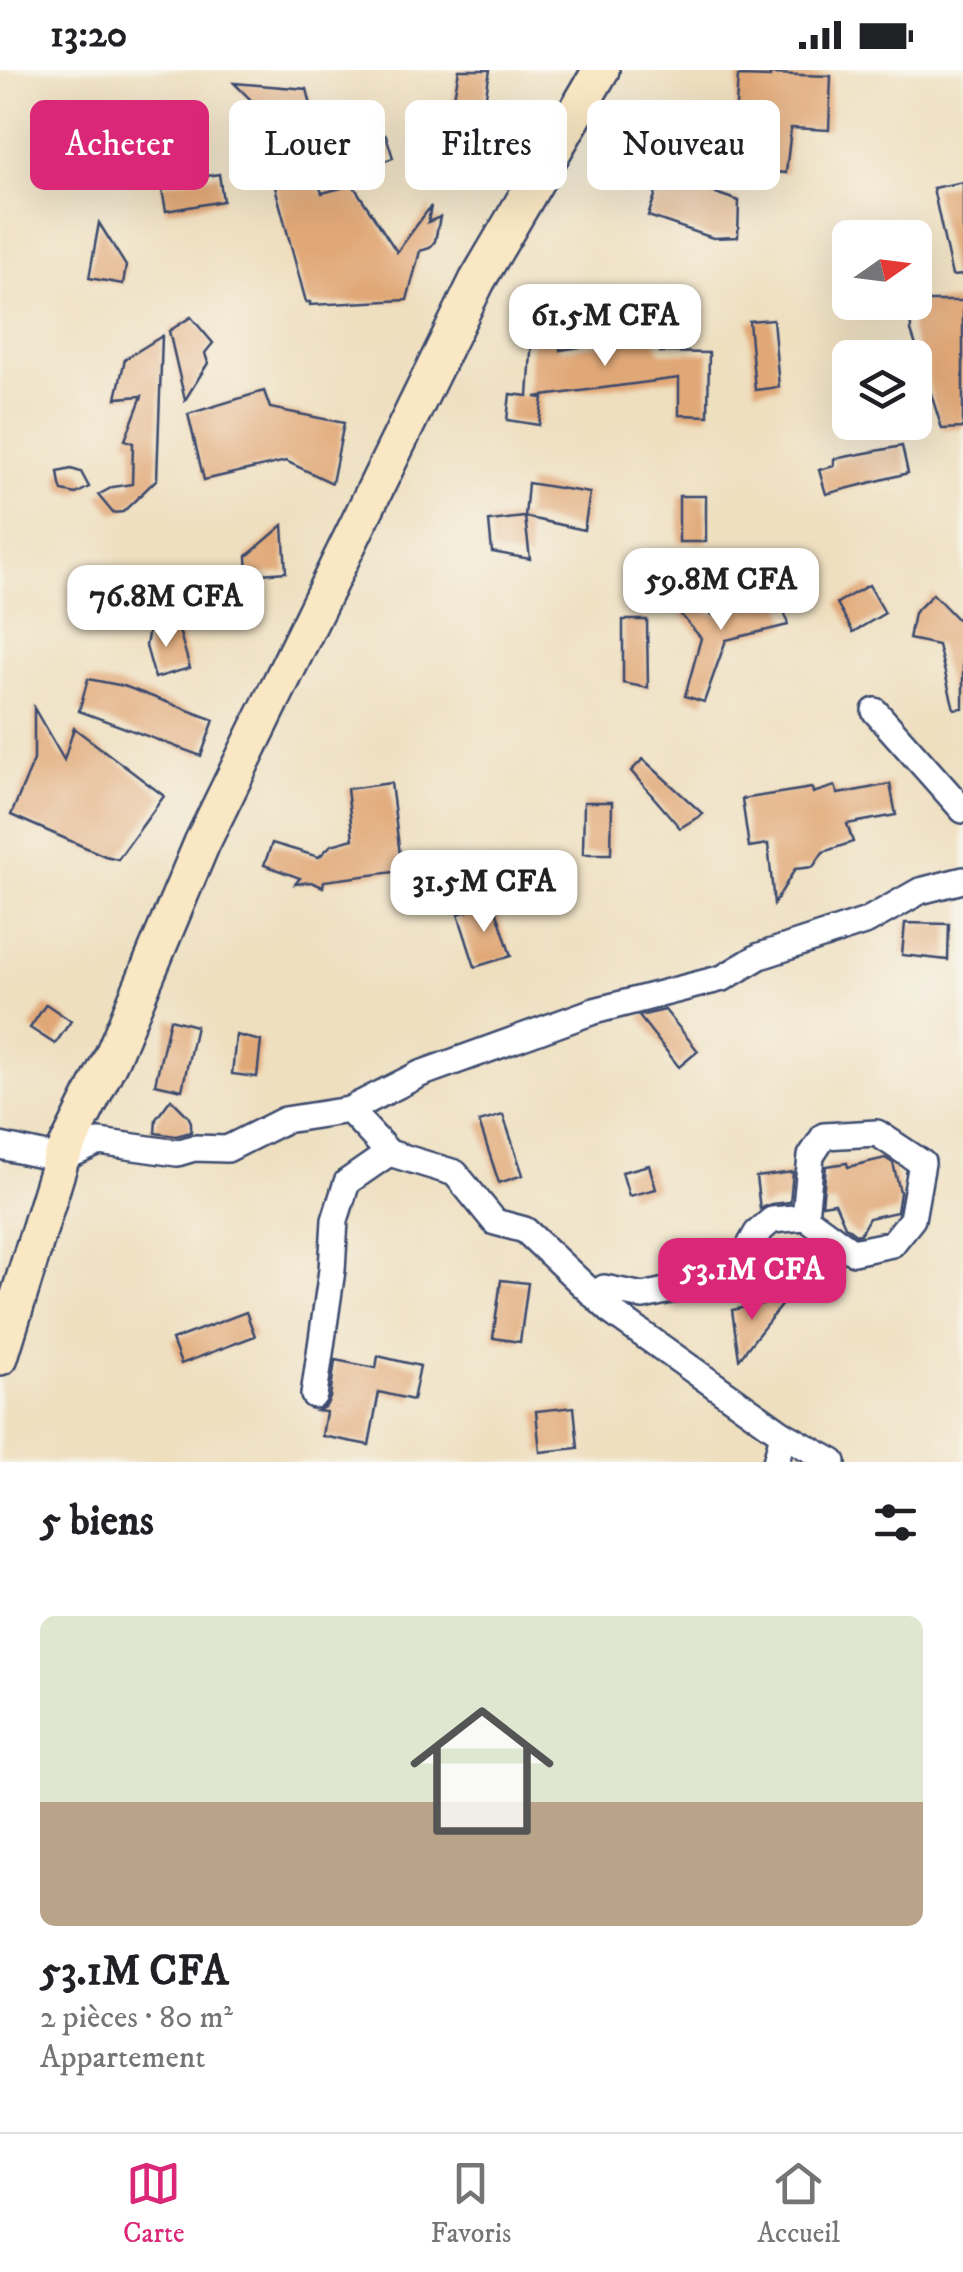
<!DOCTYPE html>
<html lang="fr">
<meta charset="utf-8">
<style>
body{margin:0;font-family:"IM FELL DW Pica",serif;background:#f2f2f2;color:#202124;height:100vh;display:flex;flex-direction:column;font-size:38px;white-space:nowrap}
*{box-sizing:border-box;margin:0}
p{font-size:32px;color:#757577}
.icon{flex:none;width:55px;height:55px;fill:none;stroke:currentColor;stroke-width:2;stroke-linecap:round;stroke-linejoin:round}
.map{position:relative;height:1392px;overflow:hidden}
.drawer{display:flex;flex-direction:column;background:#fff;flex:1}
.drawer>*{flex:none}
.top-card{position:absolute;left:30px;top:30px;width:905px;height:90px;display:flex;gap:20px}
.needle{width:65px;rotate:76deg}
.buttons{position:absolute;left:832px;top:150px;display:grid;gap:20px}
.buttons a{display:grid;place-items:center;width:100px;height:100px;border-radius:15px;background:#fff;box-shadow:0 10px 40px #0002;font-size:50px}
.price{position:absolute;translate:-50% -85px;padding:0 22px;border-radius:20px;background:#fff;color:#222;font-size:32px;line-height:65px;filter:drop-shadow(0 2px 5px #0008)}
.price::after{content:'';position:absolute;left:50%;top:60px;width:30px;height:22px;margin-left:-15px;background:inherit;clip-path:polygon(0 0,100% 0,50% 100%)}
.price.selected{background:#db2777;color:#fff}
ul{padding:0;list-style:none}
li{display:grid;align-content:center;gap:20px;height:530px;padding:0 40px}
li span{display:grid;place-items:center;height:310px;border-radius:15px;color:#555}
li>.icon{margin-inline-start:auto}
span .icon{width:180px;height:180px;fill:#fffc;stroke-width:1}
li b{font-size:42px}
h2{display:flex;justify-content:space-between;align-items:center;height:120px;padding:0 40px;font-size:42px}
.tag{padding:0 35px;border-radius:15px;background:#fff;box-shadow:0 10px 40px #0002;font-size:35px;line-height:90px}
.tag.selected{background:#db2777;color:#fff}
.status{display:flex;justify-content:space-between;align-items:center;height:70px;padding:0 50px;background:#fff;direction:ltr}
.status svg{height:28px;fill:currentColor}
.tab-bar{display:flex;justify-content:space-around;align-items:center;height:140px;border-top:2px solid #e0e0e0;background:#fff;font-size:28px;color:#757577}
.tab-bar a{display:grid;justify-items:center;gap:5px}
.tab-bar .selected{color:#db2777}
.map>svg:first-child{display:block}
.building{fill:#e1a877}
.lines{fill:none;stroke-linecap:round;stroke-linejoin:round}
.minor-casing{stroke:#3b496d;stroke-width:30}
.secondary-casing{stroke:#3b496d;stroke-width:40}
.minor{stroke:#fff;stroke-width:25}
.secondary{stroke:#fae7c3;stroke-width:35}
</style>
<div class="status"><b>13:20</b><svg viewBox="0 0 49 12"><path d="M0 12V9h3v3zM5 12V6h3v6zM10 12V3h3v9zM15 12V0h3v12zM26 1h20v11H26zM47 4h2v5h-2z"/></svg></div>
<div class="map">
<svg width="963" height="1392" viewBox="0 0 963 1392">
<rect width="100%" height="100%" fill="#f7f3e8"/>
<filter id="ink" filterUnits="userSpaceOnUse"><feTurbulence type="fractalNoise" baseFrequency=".01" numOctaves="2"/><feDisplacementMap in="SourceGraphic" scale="20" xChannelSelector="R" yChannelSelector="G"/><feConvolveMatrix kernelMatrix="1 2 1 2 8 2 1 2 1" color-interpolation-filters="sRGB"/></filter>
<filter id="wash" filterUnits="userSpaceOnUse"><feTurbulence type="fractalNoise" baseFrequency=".0048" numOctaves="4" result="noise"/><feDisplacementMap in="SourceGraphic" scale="40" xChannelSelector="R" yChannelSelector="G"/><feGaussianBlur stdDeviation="2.25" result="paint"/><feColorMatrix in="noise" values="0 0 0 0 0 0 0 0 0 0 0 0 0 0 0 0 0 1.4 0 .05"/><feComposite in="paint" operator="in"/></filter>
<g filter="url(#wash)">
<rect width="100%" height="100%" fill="#eedfbf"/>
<g id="blocks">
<g class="building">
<polygon points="459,0 490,0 484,38 453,33"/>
<polygon points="770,4 831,6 829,60 791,58 786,103 749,99 754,51 735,50 738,6 770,7"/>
<polygon points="234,13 307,19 317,59 287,66"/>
<polygon points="495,36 531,59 508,95 472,72"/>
<polygon points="282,65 313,100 322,123 353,115 397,182 431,136 428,152 440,147 435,171 430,178 420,181 407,230 310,235 310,232 306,232 271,102 259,104 252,72"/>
<polygon points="386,65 393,88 363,98 356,75"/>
<polygon points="219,104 223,131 166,141 161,114"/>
<polygon points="662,105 739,131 738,167 713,168 648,146"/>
<polygon points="963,112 963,205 952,206 933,118"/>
<polygon points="99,153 126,196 123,214 89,208"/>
<polygon points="915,231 963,231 963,358 942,359 928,314 926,288 920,288 911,261 910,232 915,232"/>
<polygon points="534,238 563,241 560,280 654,266 660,282 709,283 708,346 679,345 679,308 535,327 543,328 539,355 507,350 510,324 528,326"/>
<polygon points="191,247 213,273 205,283 208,293 185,330 169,261"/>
<polygon points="773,249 779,317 755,320 749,251"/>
<polygon points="162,266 157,409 123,442 113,443 98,425 113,417 132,414 133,373 125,370 142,326 116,328 125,289"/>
<polygon points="264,321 270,338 344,353 332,413 286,391 204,410 188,344"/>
<polygon points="902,376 908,403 826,424 819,400 834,396 834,389"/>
<polygon points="71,399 81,402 89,417 76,424 62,421 60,415 58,402"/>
<polygon points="528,413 590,423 584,460 525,447"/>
<rect x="679" y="426" width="27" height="46"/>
<polygon points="525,447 530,489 492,482 489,451"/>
<polygon points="283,455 286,502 248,505 247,486"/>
<polygon points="661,514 713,545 781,528 788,555 726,570 704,632 685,626 701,568 658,518"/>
<polygon points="869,515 885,543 853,562 837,533"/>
<polygon points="933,524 963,555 963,638 954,639 938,575 909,569 914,543"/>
<polygon points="176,550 190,598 155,608 146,576 149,558"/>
<polygon points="623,550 647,550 648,618 623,613"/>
<polygon points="88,609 124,616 214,650 201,686 79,641"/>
<polygon points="34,638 64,690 74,658 164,726 118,789 105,786 11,745 34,690"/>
<polygon points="643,689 703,744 680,758 631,701"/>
<polygon points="391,713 402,801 324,811 323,817 311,812 295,814 300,808 264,795 272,773 319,787 331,775 353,769 347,719"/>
<polygon points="890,714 896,745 847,754 853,772 823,782 813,797 795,799 774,834 768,774 749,777 742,729 812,718 813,723 835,716 838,724"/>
<polygon points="584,732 612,732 611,784 583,784"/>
<polygon points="494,833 511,886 475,897 458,844"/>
<polygon points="905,853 949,854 948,890 902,885"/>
<polygon points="46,934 71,951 55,974 30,958"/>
<polygon points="665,940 698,981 679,997 639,946"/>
<polygon points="170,949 196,956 182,1020 155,1014"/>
<polygon points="236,965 261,971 257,1007 232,1004"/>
<polygon points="171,1029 188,1046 191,1052 191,1062 176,1066 155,1063 156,1049"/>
<polygon points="503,1045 523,1105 499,1113 479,1052"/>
<polygon points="885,1088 893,1093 900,1122 897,1142 869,1148 860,1164 857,1165 845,1156 835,1133 822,1135 826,1096 847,1093 848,1097"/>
<polygon points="649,1095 656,1119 629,1126 622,1102"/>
<polygon points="793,1102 790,1132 771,1134 760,1139 756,1107"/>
<polygon points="501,1210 528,1213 520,1272 493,1268"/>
<polygon points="786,1229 739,1289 732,1240"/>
<polygon points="246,1242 255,1266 181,1294 172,1270"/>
<polygon points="378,1286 420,1296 413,1330 379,1322 369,1375 322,1366 326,1342 317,1341 326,1336 330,1328 335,1290 376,1298"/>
<polygon points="574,1337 578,1378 540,1382 536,1341"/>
</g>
</g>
</g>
<g filter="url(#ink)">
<use href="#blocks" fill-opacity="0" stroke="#3b496d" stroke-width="2.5"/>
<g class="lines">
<defs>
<g id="minor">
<polyline points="875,641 963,740"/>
<polyline points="349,1040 389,1083 455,1103 495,1152 525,1160 613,1243 783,1364 833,1392"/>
<polyline points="0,1076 61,1089 99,1072 177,1083 194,1078 227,1079 285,1050 349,1040 420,1004 594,941 723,908 760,886 867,851 920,821 963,810"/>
<polyline points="594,1225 604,1218 643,1226 702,1213 739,1195 757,1163 772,1150 805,1147 853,1182 892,1174 912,1149 922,1093 877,1063 824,1066 811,1086 805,1147"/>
<polyline points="314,1325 332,1200 335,1150 347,1112 389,1083"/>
<polyline points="776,1392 783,1364"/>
</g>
<polyline id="secondary" points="0,1287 61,1089 112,987 202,773 477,211 601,0"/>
</defs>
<use href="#minor" class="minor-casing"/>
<use href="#secondary" class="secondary-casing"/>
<use href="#minor" class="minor"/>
<use href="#secondary" class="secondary"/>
</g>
</g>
</svg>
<div class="buttons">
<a><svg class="needle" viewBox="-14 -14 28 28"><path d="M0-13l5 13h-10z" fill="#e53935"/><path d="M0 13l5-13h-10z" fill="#757577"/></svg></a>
<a><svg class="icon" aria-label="layers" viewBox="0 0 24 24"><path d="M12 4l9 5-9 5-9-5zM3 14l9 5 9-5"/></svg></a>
</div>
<b class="price" style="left:605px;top:299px">61.5M CFA</b>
<b class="price" style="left:721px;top:563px">59.8M CFA</b>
<b class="price" style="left:166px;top:580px">76.8M CFA</b>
<b class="price" style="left:484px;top:865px">31.5M CFA</b>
<b class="price selected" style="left:752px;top:1253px">53.1M CFA</b>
<div class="top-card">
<a class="tag selected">Acheter</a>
<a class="tag">Louer</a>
<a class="tag">Filtres</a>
<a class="tag">Nouveau</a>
</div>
</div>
<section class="drawer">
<h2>5 biens<svg class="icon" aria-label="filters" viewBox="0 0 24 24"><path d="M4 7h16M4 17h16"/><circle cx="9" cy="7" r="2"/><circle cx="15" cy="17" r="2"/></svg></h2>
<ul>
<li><span style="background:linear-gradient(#dfe7d0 60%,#b9a48a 0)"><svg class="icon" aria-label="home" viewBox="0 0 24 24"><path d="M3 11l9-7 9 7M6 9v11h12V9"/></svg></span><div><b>53.1M CFA</b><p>2 pièces · 80 m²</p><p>Appartement</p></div></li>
</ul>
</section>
<nav class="tab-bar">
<a class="selected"><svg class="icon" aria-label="map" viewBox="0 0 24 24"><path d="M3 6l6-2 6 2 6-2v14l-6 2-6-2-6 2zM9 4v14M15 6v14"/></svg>Carte</a>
<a><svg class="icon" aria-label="saved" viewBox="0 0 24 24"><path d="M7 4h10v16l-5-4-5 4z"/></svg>Favoris</a>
<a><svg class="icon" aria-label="home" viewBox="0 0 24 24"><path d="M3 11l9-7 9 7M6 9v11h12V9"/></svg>Accueil</a>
</nav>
